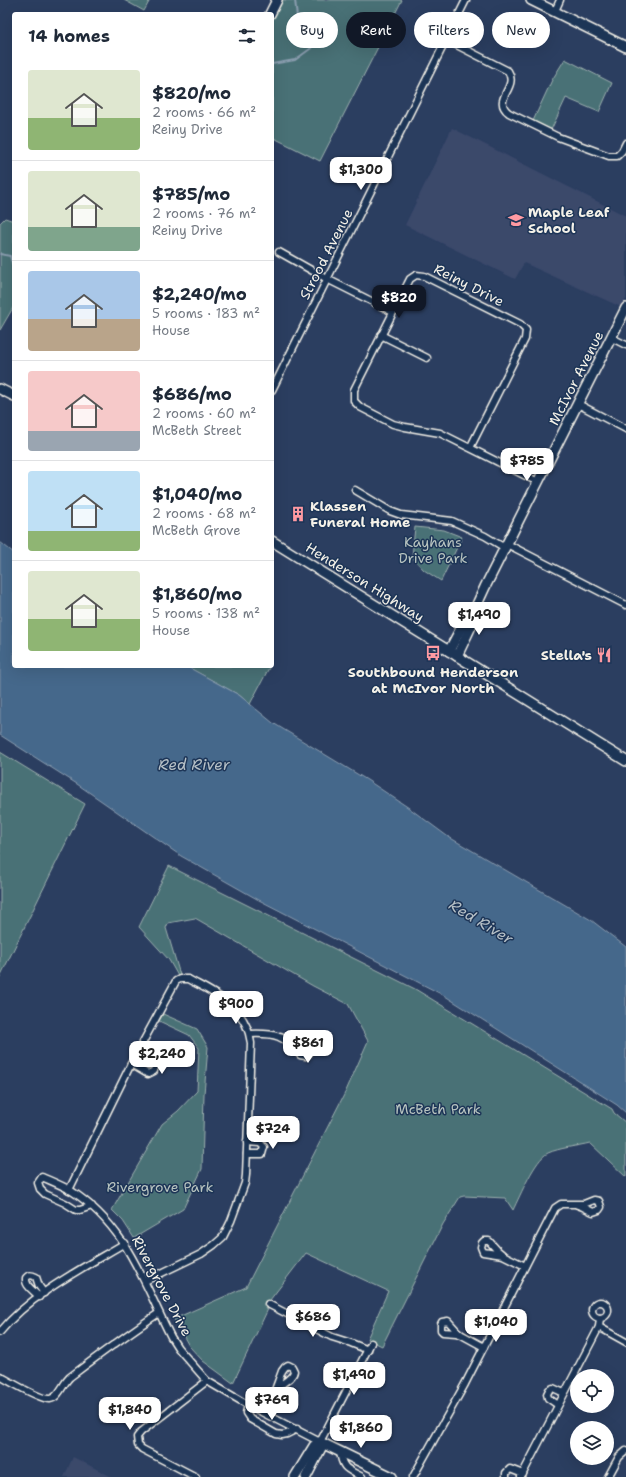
<!DOCTYPE html>
<meta charset="utf-8">
<style>
body{margin:0;font-family:"Shantell Sans",sans-serif;background:#f6f6f7;color:#1f2937;height:100vh;display:flex;flex-direction:column;font-size:15px;white-space:nowrap}
*{box-sizing:border-box;margin:0}
p{font-size:13px;color:#747a83}
.icon{flex:none;width:22px;height:22px;fill:none;stroke:currentColor;stroke-width:2;stroke-linecap:round;stroke-linejoin:round}
.map{position:relative;flex:1;overflow:hidden}
.sheet{position:absolute;left:12px;top:12px;width:262px;height:656px;display:flex;flex-direction:column;background:#fff;border-radius:4px;box-shadow:0 4px 16px #0002}
.sheet>*{flex:none}
.guide{position:absolute;left:286px;top:12px;width:280px;height:36px;display:flex;gap:8px}
.buttons{position:absolute;left:570px;top:1369px;display:grid;gap:8px}
.buttons a{display:grid;place-items:center;width:44px;height:44px;border-radius:50%;background:#fff;box-shadow:0 4px 16px #0002;font-size:20px}
.price{position:absolute;translate:-50% -34px;padding:0 9px;border-radius:8px;background:#fff;color:#222;font-size:13px;line-height:26px;filter:drop-shadow(0 1px 2px #0008)}
.price::after{content:'';position:absolute;left:50%;top:24px;width:12px;height:9px;margin-left:-6px;background:inherit;clip-path:polygon(0 0,100% 0,50% 100%)}
.price.active{background:#111827;color:#fff}
ul{padding:0;list-style:none}
li{display:flex;align-items:center;gap:12px;height:100px;padding:0 16px}
li+li{border-top:1px solid #e0e1e3}
li span{display:grid;place-items:center;flex:none;width:112px;height:80px;border-radius:4px;color:#555}
li>.icon{margin-inline-start:auto}
span .icon{width:48px;height:48px;fill:#fffc;stroke-width:1}
li b{font-size:17px}
h2{display:flex;justify-content:space-between;align-items:center;height:48px;padding:0 16px;font-size:17px}
.tag{padding:0 14px;border-radius:18px;background:#fff;box-shadow:0 4px 16px #0002;font-size:14px;line-height:36px}
.tag.active{background:#111827;color:#fff}
.map>svg:first-child{display:block}
.built{fill:#3b486b}
.green{fill:#497176;stroke:#9eb1af}
.water{fill:#45678b;stroke:#8b9eb0}
.lines{fill:none;stroke-linecap:round;stroke-linejoin:round}
.stream{stroke:#8b9eb0;stroke-width:2}
.street-casing{stroke:#f4f1e8;stroke-width:9}
.secondary-casing{stroke:#f4f1e8;stroke-width:12}
.street{stroke:#1d3557;stroke-width:6}
.secondary{stroke:#1d3557;stroke-width:9}
.labels{text-anchor:middle;stroke-width:3;stroke-linejoin:round;paint-order:stroke}
.poi-label{font-size:14px;font-weight:bold;fill:#f4f1e8;stroke:#1d3557;text-anchor:start}
.street-label{font-size:14px;fill:#f4f1e8;stroke:#1d3557}
.park-label{font-size:14px;fill:#b8c4c0;stroke:#1d3557}
.water-label{font-size:15px;font-style:italic;fill:#b7c1c7;stroke:#1d3557}
</style>
<div class="map">
<svg width="626" height="1477" viewBox="0 0 626 1477">
<rect width="100%" height="100%" fill="#2b3e60"/>
<filter id="ink" filterUnits="userSpaceOnUse"><feTurbulence type="fractalNoise" baseFrequency=".025" numOctaves="2"/><feDisplacementMap in="SourceGraphic" scale="8" xChannelSelector="R" yChannelSelector="G"/><feConvolveMatrix kernelMatrix="1 2 1 2 8 2 1 2 1" color-interpolation-filters="sRGB"/></filter>
<g filter="url(#ink)">
<g class="built">
<polygon points="452,128 626,216 626,299 621,307 524,263 515,279 405,225"/>
<polygon points="73,1457 112,1477 64,1477"/>
</g>
<g class="green">
<polygon points="124,0 150,0 144,11"/>
<polygon points="282,0 402,0 320,161 272,137 272,20"/>
<polygon points="565,59 612,83 599,112 566,98 551,130 533,121 552,80"/>
<polygon points="5,218 14,221 14,306 0,330 0,223"/>
<polygon points="415,527 444,530 462,537 441,581 424,570 412,557"/>
<polygon points="186,666 270,666 250,704 239,695"/>
<polygon points="0,752 85,804 0,977"/>
<path d="M169,866L415,989L612,1109L614,1113L626,1123V1177L590,1143C578,1146 559,1148 548,1153C535,1159 520,1196 513,1210L505,1198L464,1196L460,1197L443,1224L382,1346L367,1339L388,1291L306,1253L270,1300L265,1309H268L233,1383L203,1361L189,1346L174,1319L246,1287L346,1091L368,1041L348,1004L313,986L195,918L168,923L166,928L180,975L178,976L169,960L139,927Z"/>
<polygon points="163,1014 197,1029 208,1047 204,1094 202,1169 183,1209 134,1238 123,1221 112,1210 162,1124 178,1111 197,1091 199,1048 189,1035 159,1021"/>
</g>
<polygon class="water" points="0,542 14,553 14,666 186,666 239,695 273,723 367,780 409,808 447,836 591,920 626,947 626,1113 617,1105 445,996 257,899 181,856 77,784 0,735"/>
<g class="lines">
<g class="stream">
<path d="M272,64L295,60L310,49L324,32L320,22C312,19 305,20 297,17L295,0"/>
<polyline points="0,254 10,256 14,269"/>
</g>
<defs>
<g id="street">
<polyline points="555,11 560,0"/>
<path d="M447,40L508,71C519,88 491,99 509,113L558,137L609,156H617L622,151L626,143"/>
<polyline points="279,252 327,279 393,312"/>
<polyline points="381,335 427,358"/>
<polyline points="612,338 626,345"/>
<polyline points="272,390 466,0"/>
<polyline points="578,404 626,429"/>
<polyline points="470,448 525,339 526,330 520,324 424,276 416,275 410,279 354,390 354,401 360,407 393,424 405,427 440,433 532,479 539,482"/>
<polyline points="355,490 390,511 401,515 452,521 485,536 505,548"/>
<polyline points="507,544 626,605"/>
<path d="M250,1034C275,1033 284,1035 300,1055L306,1056L309,1053L310,1048L307,1045L280,1036"/>
<polyline points="131,1064 148,1074 154,1071 156,1064 137,1053"/>
<polyline points="247,1154 262,1154 264,1147 260,1143 247,1142"/>
<path d="M69,1190L131,1064L176,981L180,979H188C217,995 246,1006 251,1043L246,1175L245,1183L231,1221L223,1237L214,1245L201,1254L145,1281"/>
<path d="M92,1206L80,1210H76L65,1203L45,1194L40,1189L38,1183L42,1177C51,1181 61,1185 70,1190C127,1226 142,1280 171,1337L178,1348L207,1381L248,1405L320,1442L371,1343"/>
<polyline points="503,1255 483,1252 481,1247 482,1243 484,1241 489,1241 497,1250 503,1255 525,1266"/>
<path d="M39,1297C34,1290 25,1287 26,1278C29,1274 32,1275 36,1277L39,1286L44,1293"/>
<circle cx="600" cy="1310" r="8"/>
<polyline points="268,1304 332,1337 351,1343 368,1350"/>
<polyline points="599,1327 626,1342"/>
<path d="M0,1332C31,1294 83,1268 125,1243"/>
<polyline points="462,1335 457,1331 448,1321 442,1322 441,1324 441,1330 443,1332 456,1333 462,1335 484,1347"/>
<path d="M0,1376C9,1381 41,1400 50,1399C59,1398 63,1383 70,1377C99,1355 129,1333 159,1313"/>
<polyline points="248,1405 246,1413 250,1419 276,1434 282,1435 287,1434 297,1429"/>
<polyline points="558,1405 548,1398 547,1394 549,1390 553,1388 564,1393"/>
<path d="M263,1412L275,1390L282,1371L285,1367L288,1365L292,1367L294,1371C293,1379 281,1383 275,1390"/>
<path d="M340,1451C342,1469 347,1469 362,1477"/>
<polyline points="196,1477 142,1449 138,1445 137,1437 141,1432 207,1381"/>
<polyline points="413,1477 465,1384 555,1208 561,1204 584,1204 594,1200 599,1201 601,1207 599,1210 593,1212 583,1207 575,1204"/>
<polyline points="506,1477 506,1473 510,1469 523,1474"/>
<polyline points="521,1477 599,1327 600,1318"/>
<polyline points="608,1477 619,1457 626,1451"/>
</g>
<g id="secondary">
<polyline points="531,0 626,47"/>
<polyline points="270,14 277,0"/>
<polyline points="0,389 14,396"/>
<polyline points="272,541 626,761"/>
<polyline points="449,651 468,615 474,611"/>
<polyline points="457,656 475,618 474,611 485,587 626,308"/>
<polyline points="320,1442 392,1477"/>
<polyline points="295,1477 314,1446 320,1442"/>
<polyline points="306,1477 321,1448 320,1442"/>
</g>
</defs>
<use href="#street" class="street-casing"/>
<use href="#secondary" class="secondary-casing"/>
<use href="#street" class="street"/>
<use href="#secondary" class="secondary"/>
</g>
</g>
<defs>
<symbol id="school-bare" viewBox="-9 -9 18 18"><path d="M0-5L7-2L0 1L-7-2ZM-4 1L0 2.5L4 1V4Q0 6-4 4Z" fill="#ff9aa2" stroke="#1d3557" stroke-width="2.5" paint-order="stroke"/></symbol>
<symbol id="building-bare" viewBox="-9 -9 18 18"><path d="M-4-6H4V6H1V3H-1V6H-4ZM-2.5-4.3h1.7v1.8h-1.7ZM.8-4.3h1.7v1.8H.8ZM-2.5-1h1.7V.8h-1.7ZM.8-1h1.7V.8H.8Z" fill="#ff9aa2" stroke="#1d3557" stroke-width="2.5" paint-order="stroke"/></symbol>
<symbol id="bus-bare" viewBox="-9 -9 18 18"><path d="M-5-6H5V4H4V6H2V4H-2V6H-4V4H-5ZM-3.5-4V0h7V-4ZM-3.5 1.2v1.5H-2V1.2ZM2 1.2v1.5H3.5V1.2Z" fill="#ff9aa2" stroke="#1d3557" stroke-width="2.5" paint-order="stroke"/></symbol>
<symbol id="restaurant-bare" viewBox="-9 -9 18 18"><path d="M-5-6h1v4h1v-4h1v4h1v-4h1v5L-1.5 .5V6h-2V.5L-5-1ZM5-6V6H3V1.5H1.5Q1.5-4 5-6Z" fill="#ff9aa2" stroke="#1d3557" stroke-width="2.5" paint-order="stroke"/></symbol>
</defs>
<g fill-rule="evenodd">
<use href="#school-bare" x="505" y="209" width="22" height="22"/>
<use href="#building-bare" x="287" y="503" width="22" height="22"/>
<use href="#bus-bare" x="422" y="642" width="22" height="22"/>
<use href="#restaurant-bare" x="593" y="644" width="22" height="22"/>
</g>
<g class="labels">
<g class="poi-label">
<text x="528" y="217">Maple Leaf<tspan x="528" dy="16">School</tspan></text>
<text x="310" y="511">Klassen<tspan x="310" dy="16">Funeral Home</tspan></text>
<text x="592" y="660" text-anchor="end">Stella's</text>
<text x="433" y="677" text-anchor="middle">Southbound Henderson<tspan x="433" dy="16">at McIvor North</tspan></text>
</g>
<g class="street-label">
<text transform="translate(326 254) rotate(-63)" y="5">Strood Avenue</text>
<text transform="translate(469 285) rotate(27)" y="5">Reiny Drive</text>
<text transform="translate(576 378) rotate(-63)" y="5">McIvor Avenue</text>
<text transform="translate(365 582) rotate(32)" y="5">Henderson Highway</text>
<text transform="translate(162 1286) rotate(62)" y="5">Rivergrove Drive</text>
</g>
<g class="park-label">
<text x="433" y="547">Kayhans<tspan x="433" dy="16">Drive Park</tspan></text>
<text x="438" y="1114">McBeth Park</text>
<text x="160" y="1192">Rivergrove Park</text>
</g>
<g class="water-label">
<text x="194" y="770">Red River</text>
<text transform="translate(481 922) rotate(31)" y="5">Red River</text>
</g>
</g>
</svg>
<div class="buttons">
<a><svg class="icon" aria-label="locate" viewBox="0 0 24 24"><circle cx="12" cy="12" r="6"/><path d="M12 2v4M12 18v4M2 12h4M18 12h4"/></svg></a>
<a><svg class="icon" aria-label="layers" viewBox="0 0 24 24"><path d="M12 4l9 5-9 5-9-5zM3 14l9 5 9-5"/></svg></a>
</div>
<b class="price" style="left:361px;top:191px">$1,300</b>
<b class="price active" style="left:399px;top:319px">$820</b>
<b class="price" style="left:527px;top:482px">$785</b>
<b class="price" style="left:479px;top:636px">$1,490</b>
<b class="price" style="left:236px;top:1025px">$900</b>
<b class="price" style="left:308px;top:1064px">$861</b>
<b class="price" style="left:162px;top:1075px">$2,240</b>
<b class="price" style="left:273px;top:1150px">$724</b>
<b class="price" style="left:313px;top:1338px">$686</b>
<b class="price" style="left:496px;top:1343px">$1,040</b>
<b class="price" style="left:354px;top:1396px">$1,490</b>
<b class="price" style="left:272px;top:1421px">$769</b>
<b class="price" style="left:130px;top:1431px">$1,840</b>
<b class="price" style="left:361px;top:1449px">$1,860</b>
<div class="guide">
<a class="tag">Buy</a>
<a class="tag active">Rent</a>
<a class="tag">Filters</a>
<a class="tag">New</a>
</div>
<section class="sheet">
<h2>14 homes<svg class="icon" aria-label="filters" viewBox="0 0 24 24"><path d="M4 7h16M4 17h16"/><circle cx="9" cy="7" r="2"/><circle cx="15" cy="17" r="2"/></svg></h2>
<ul>
<li><span style="background:linear-gradient(#dfe7d0 60%,#8fb573 0)"><svg class="icon" aria-label="home" viewBox="0 0 24 24"><path d="M3 11l9-7 9 7M6 9v11h12V9"/></svg></span><div><b>$820/mo</b><p>2 rooms · 66 m²</p><p>Reiny Drive</p></div></li>
<li><span style="background:linear-gradient(#dfe7d0 70%,#7fa58c 0)"><svg class="icon" aria-label="home" viewBox="0 0 24 24"><path d="M3 11l9-7 9 7M6 9v11h12V9"/></svg></span><div><b>$785/mo</b><p>2 rooms · 76 m²</p><p>Reiny Drive</p></div></li>
<li><span style="background:linear-gradient(#a9c7e8 60%,#b9a48a 0)"><svg class="icon" aria-label="home" viewBox="0 0 24 24"><path d="M3 11l9-7 9 7M6 9v11h12V9"/></svg></span><div><b>$2,240/mo</b><p>5 rooms · 183 m²</p><p>House</p></div></li>
<li><span style="background:linear-gradient(#f6c9c9 75%,#9aa5b1 0)"><svg class="icon" aria-label="home" viewBox="0 0 24 24"><path d="M3 11l9-7 9 7M6 9v11h12V9"/></svg></span><div><b>$686/mo</b><p>2 rooms · 60 m²</p><p>McBeth Street</p></div></li>
<li><span style="background:linear-gradient(#bfe0f5 75%,#8fb573 0)"><svg class="icon" aria-label="home" viewBox="0 0 24 24"><path d="M3 11l9-7 9 7M6 9v11h12V9"/></svg></span><div><b>$1,040/mo</b><p>2 rooms · 68 m²</p><p>McBeth Grove</p></div></li>
<li><span style="background:linear-gradient(#dfe7d0 60%,#8fb573 0)"><svg class="icon" aria-label="home" viewBox="0 0 24 24"><path d="M3 11l9-7 9 7M6 9v11h12V9"/></svg></span><div><b>$1,860/mo</b><p>5 rooms · 138 m²</p><p>House</p></div></li>
</ul>
</section>
</div>
